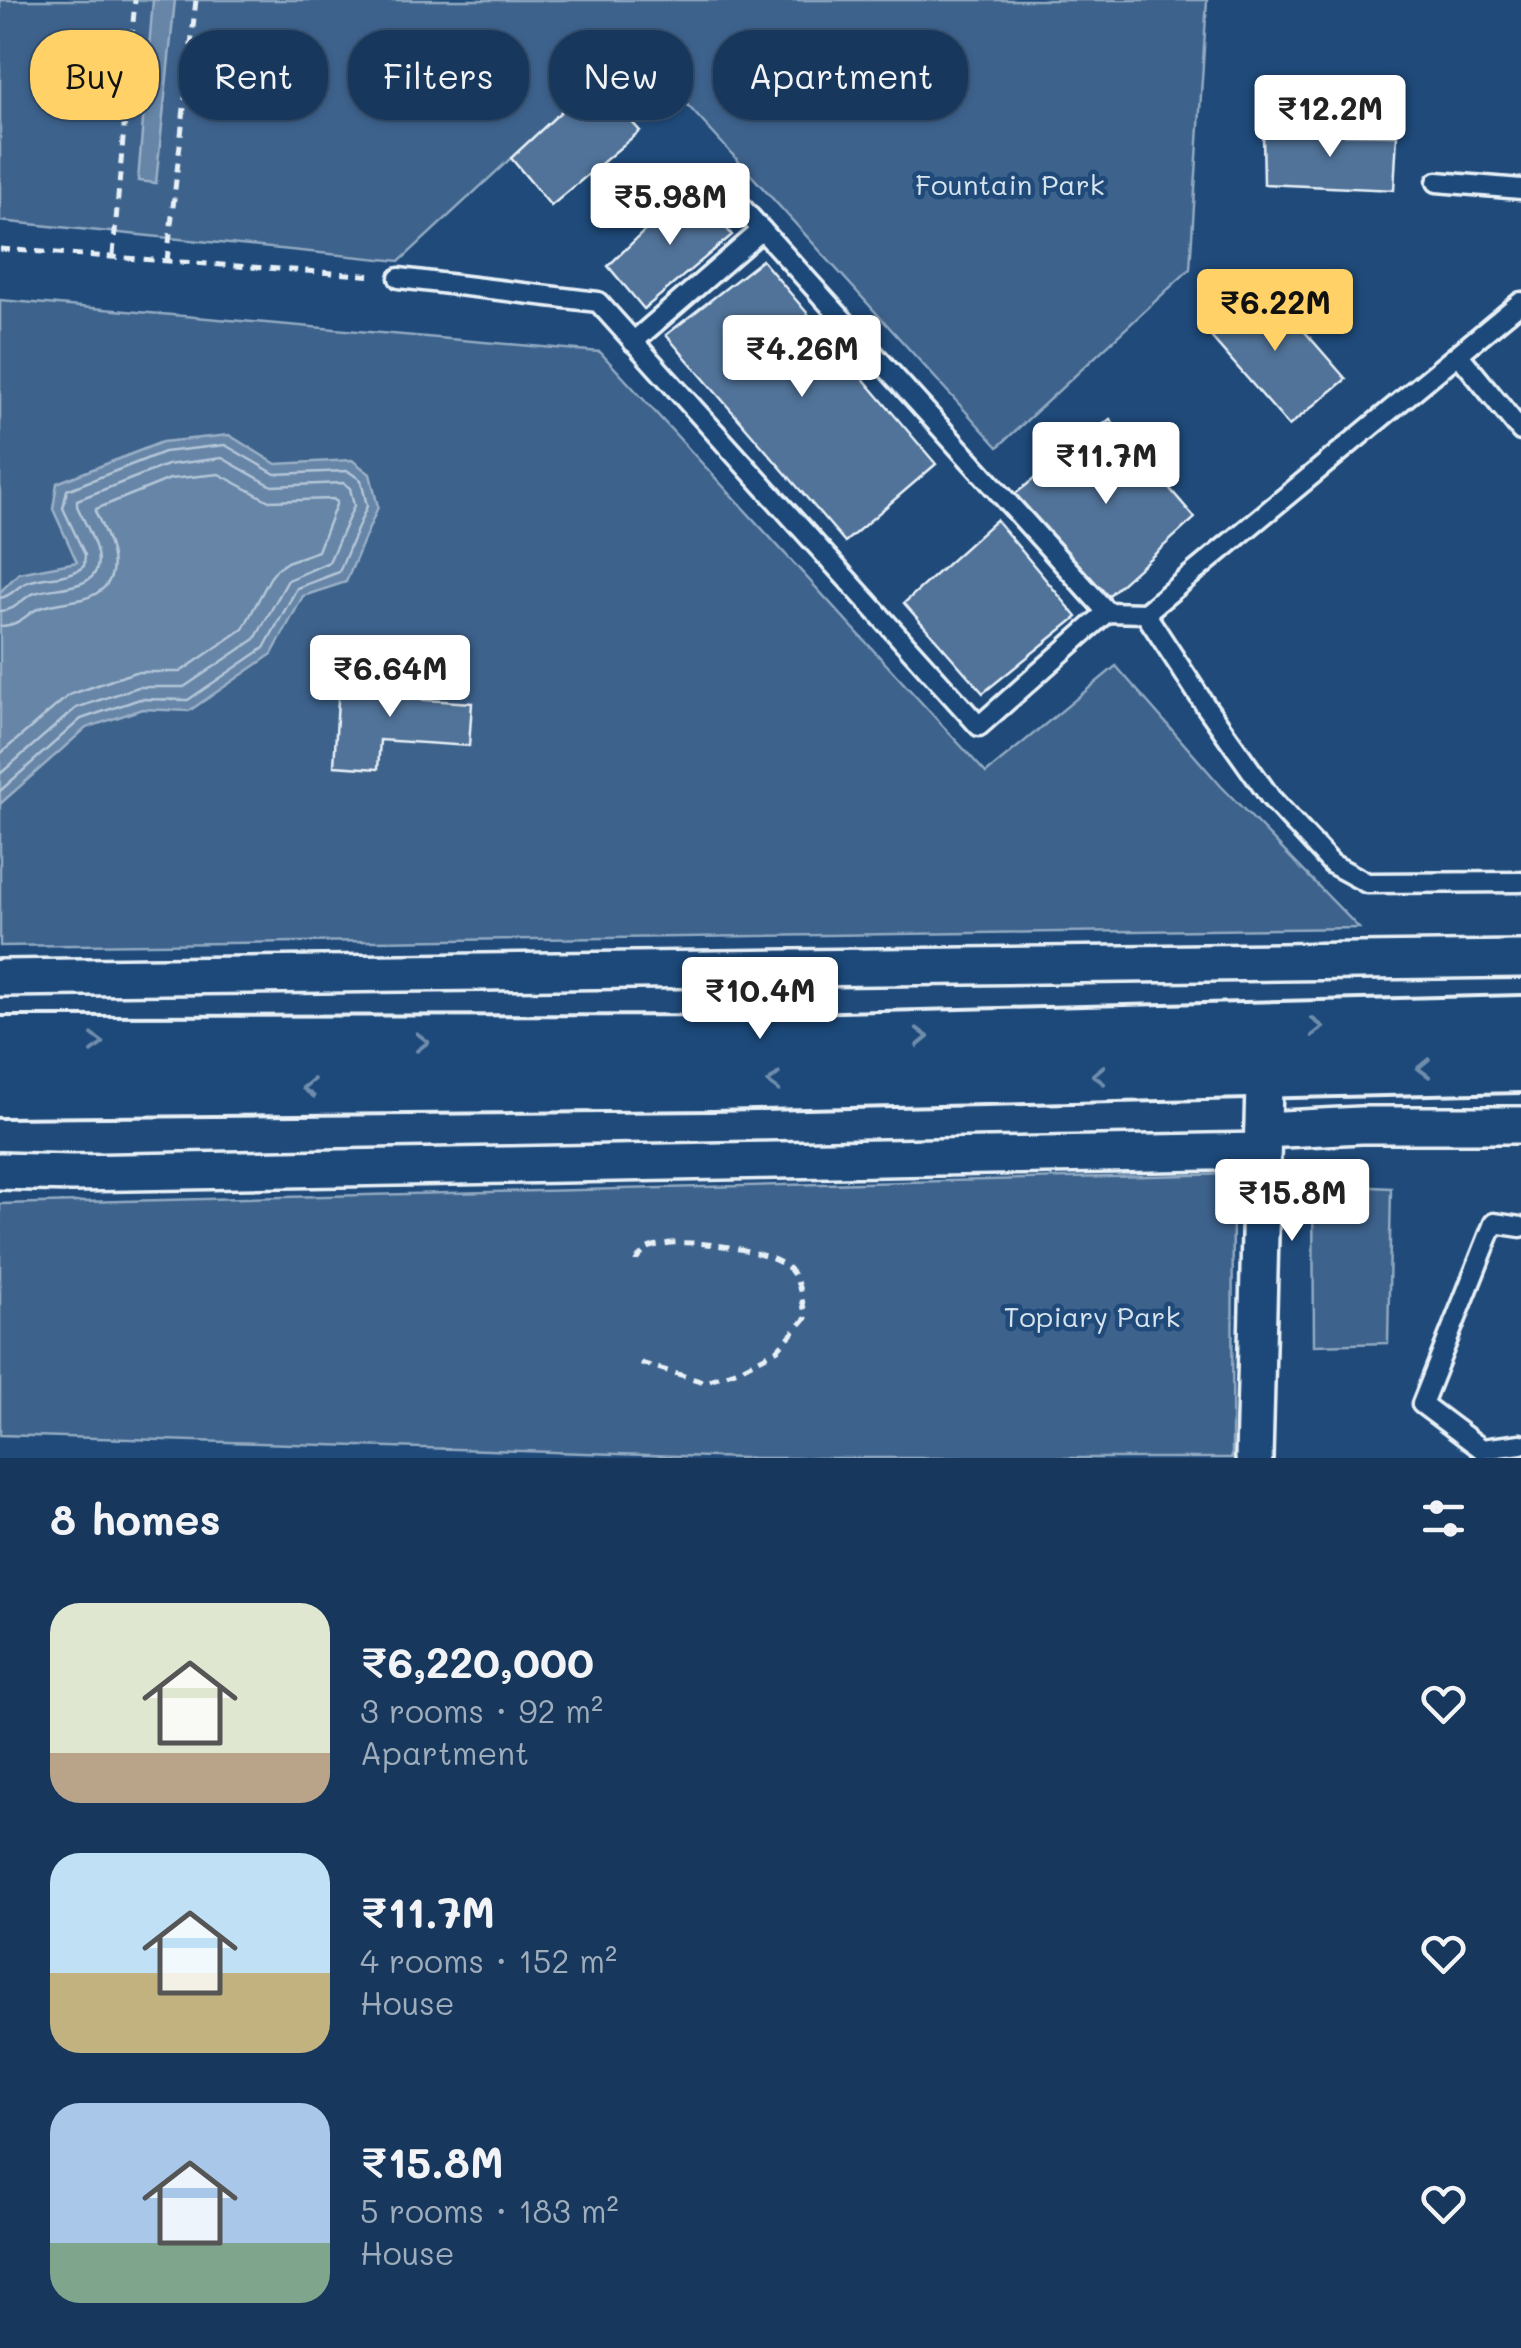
<!DOCTYPE html>
<meta charset="utf-8">
<style>
body{margin:0;font-family:Mali,sans-serif;background:#244365;color:#f1f3f6;height:100vh;display:flex;flex-direction:column;font-size:38px;white-space:nowrap}
*{box-sizing:border-box;margin:0}
p{font-size:32px;color:#9eacbb}
.icon{flex:none;width:55px;height:55px;fill:none;stroke:currentColor;stroke-width:2;stroke-linecap:round;stroke-linejoin:round}
.map{position:relative;height:1458px;overflow:hidden}
.sheet{display:flex;flex-direction:column;background:#17385c;flex:1}
.sheet>*{flex:none}
.top-card{position:absolute;left:30px;top:30px;width:1000px;height:90px;display:flex;gap:20px}
.price{position:absolute;translate:-50% -85px;padding:0 22px;border-radius:10px;background:#fff;color:#222;font-size:32px;line-height:65px;filter:drop-shadow(0 2px 5px #0008)}
.price::after{content:'';position:absolute;left:50%;top:60px;width:30px;height:22px;margin-left:-15px;background:inherit;clip-path:polygon(0 0,100% 0,50% 100%)}
.price.selected{background:#ffd166;color:#111}
ul{padding:0;list-style:none}
li{display:flex;align-items:center;gap:30px;height:250px;padding:0 50px}
li span{display:grid;place-items:center;flex:none;width:280px;height:200px;border-radius:30px;color:#555}
li>.icon{margin-inline-start:auto}
span .icon{width:120px;height:120px;fill:#fffc;stroke-width:1}
li b{font-size:42px}
h2{display:flex;justify-content:space-between;align-items:center;height:120px;padding:0 50px;font-size:42px}
.tag{padding:0 35px;border-radius:40px;background:#17385c;box-shadow:0 2px 8px #0004,0 0 0 2px #365272;font-size:35px;line-height:90px}
.tag.selected{background:#ffd166;color:#111}
.map>svg:first-child{display:block}
.green{fill:#3c628c;stroke:#92aac2;stroke-width:2.5}
.water{fill:#6685a7;stroke:#9ab0c7;stroke-width:2.5}
.lines{fill:none;stroke-linecap:round;stroke-linejoin:round}
.shore{stroke:#b4c6d8;stroke-width:2.5}
.building{fill:#517399;stroke:#e8f1f8;stroke-width:2.5}
.lane-casing{stroke:#e8f1f8;stroke-width:25}
.street-casing{stroke:#e8f1f8;stroke-width:42}
.secondary-casing{stroke:#e8f1f8;stroke-width:58}
.path{stroke:#e8f1f8;stroke-width:5;stroke-dasharray:10 8;stroke-linecap:butt}
.lane{stroke:#1f4a7a;stroke-width:18}
.street{stroke:#1f4a7a;stroke-width:35}
.secondary{stroke:#1f4a7a;stroke-width:50}
.oneway{stroke:#6f8dac}
.labels{text-anchor:middle;stroke-width:9;stroke-linejoin:round;paint-order:stroke}
.park-label{font-size:28px;fill:#d7e3ed;stroke:#1f4a7a}
</style>
<div class="map">
<svg width="1521" height="1458" viewBox="0 0 1521 1458">
<rect width="100%" height="100%" fill="#1f4a7a"/>
<filter id="ink" filterUnits="userSpaceOnUse"><feTurbulence type="fractalNoise" baseFrequency=".01" numOctaves="2"/><feDisplacementMap in="SourceGraphic" scale="20" xChannelSelector="R" yChannelSelector="G"/><feConvolveMatrix kernelMatrix="1 2 1 2 8 2 1 2 1" color-interpolation-filters="sRGB"/></filter>
<g filter="url(#ink)">
<g class="green">
<polygon points="0,0 1207,0 1190,269 998,447 633,45 400,261 0,221"/>
<polygon points="0,300 600,352 986,773 1116,666 1221,786 1359,928 0,946"/>
<polygon points="1233,1174 1232,1458 744,1458 0,1435 0,1204"/>
<polygon points="1313,1184 1391,1188 1388,1343 1314,1345"/>
</g>
<g class="water">
<polygon points="153,0 175,0 156,183 138,181"/>
<polygon points="229,435 276,464 352,460 370,474 378,507 346,582 303,596 272,654 189,711 142,709 86,728 0,804 0,592 19,573 77,562 53,509 57,483 162,442"/>
</g>
<g class="lines">
<g class="shore">
<path d="M0,598C13,596 16,586 28,582C46,575 69,579 84,566L85,555L63,508L67,490L164,452L225,445L275,474L348,471L361,480L367,506L339,572L297,588L264,648L188,700L140,699L81,719L0,791"/>
<path d="M0,611C19,610 20,598 35,593C50,588 67,589 82,583C116,570 86,527 77,506V500L167,465L222,458L272,486L343,483L350,488L354,506L329,562L288,580L255,639L184,687H138L76,708L0,774"/>
<path d="M0,626C24,625 25,612 43,607C55,603 69,602 82,599C131,586 110,543 96,513V509L170,479L219,474L269,501L333,499L337,502L318,551L287,562L277,569L270,578L243,629L180,672H135L69,695L0,754"/>
</g>
</g>
<g class="building">
<polygon points="594,81 640,131 551,206 511,158"/>
<polygon points="1263,133 1397,135 1394,190 1264,184"/>
<polygon points="692,185 732,235 644,309 608,266"/>
<polygon points="762,260 936,464 845,542 666,335"/>
<polygon points="1259,279 1346,379 1289,426 1206,331"/>
<polygon points="1110,419 1195,518 1107,597 1015,494"/>
<polygon points="996,520 1077,617 983,693 904,603"/>
<polygon points="340,668 384,671 383,697 472,703 469,746 380,740 378,769 334,766"/>
</g>
<g class="lines">
<defs>
<g id="lane">
<polyline points="715,178 1107,612"/>
<polyline points="1437,182 1521,189"/>
<polyline points="399,278 598,302 979,726 1107,612 1145,613 1521,302"/>
<polyline points="633,342 762,230"/>
<polyline points="1459,355 1521,431"/>
<polyline points="1145,613 1205,705 1270,797 1332,864 1367,883 1521,882"/>
<polyline points="1521,1227 1494,1223 1422,1404 1482,1449 1521,1444"/>
</g>
<g id="street">
<polyline points="0,978 1521,959"/>
<polyline points="1263,1130 1361,1125 1521,1125"/>
<polyline points="0,1171 72,1173 1262,1151"/>
<polyline points="1254,1458 1265,1049"/>
</g>
<g id="secondary">
<polyline points="0,1043 722,1042 1521,1022"/>
<polyline points="0,1091 713,1084 1521,1066"/>
</g>
</defs>
<use href="#lane" class="lane-casing"/>
<use href="#street" class="street-casing"/>
<use href="#secondary" class="secondary-casing"/>
<g class="path">
<polyline points="0,249 376,276"/>
<polyline points="113,255 135,0"/>
<polyline points="167,261 196,0"/>
<path d="M636,1261C636,1260 645,1250 646,1249C674,1234 761,1248 786,1266C800,1276 802,1302 806,1318L778,1349L738,1370L704,1382L638,1362"/>
</g>
<use href="#lane" class="lane"/>
<use href="#street" class="street"/>
<use href="#secondary" class="secondary"/>
</g>
<defs><path id="oneway-chevron" d="M-2-3.5L2.5 0L-2 3.5" fill="none" stroke-width="1.6" stroke-linecap="round" stroke-linejoin="round" transform="scale(2.5)"/></defs>
<g class="oneway">
<use href="#oneway-chevron" transform="translate(1317 1027) rotate(-1)"/>
<use href="#oneway-chevron" transform="translate(922 1037) rotate(-1)"/>
<use href="#oneway-chevron" transform="translate(422 1042)"/>
<use href="#oneway-chevron" transform="translate(97 1043)"/>
<use href="#oneway-chevron" transform="translate(1424 1068) rotate(179)"/>
<use href="#oneway-chevron" transform="translate(1099 1075) rotate(179)"/>
<use href="#oneway-chevron" transform="translate(774 1082) rotate(179)"/>
<use href="#oneway-chevron" transform="translate(309 1088) rotate(179)"/>
</g>
</g>
<g class="labels">
<g class="park-label">
<text x="1010" y="195">Fountain Park</text>
<text x="1092" y="1327">Topiary Park</text>
</g>
</g>
</svg>
<b class="price" style="left:1330px;top:160px">₹12.2M</b>
<b class="price" style="left:670px;top:248px">₹5.98M</b>
<b class="price selected" style="left:1275px;top:354px">₹6.22M</b>
<b class="price" style="left:802px;top:400px">₹4.26M</b>
<b class="price" style="left:1106px;top:507px">₹11.7M</b>
<b class="price" style="left:390px;top:720px">₹6.64M</b>
<b class="price" style="left:760px;top:1042px">₹10.4M</b>
<b class="price" style="left:1292px;top:1244px">₹15.8M</b>
<div class="top-card">
<a class="tag selected">Buy</a>
<a class="tag">Rent</a>
<a class="tag">Filters</a>
<a class="tag">New</a>
<a class="tag">Apartment</a>
</div>
</div>
<section class="sheet">
<h2>8 homes<svg class="icon" aria-label="filters" viewBox="0 0 24 24"><path d="M4 7h16M4 17h16"/><circle cx="9" cy="7" r="2"/><circle cx="15" cy="17" r="2"/></svg></h2>
<ul>
<li><span style="background:linear-gradient(#dfe7d0 75%,#b9a48a 0)"><svg class="icon" aria-label="home" viewBox="0 0 24 24"><path d="M3 11l9-7 9 7M6 9v11h12V9"/></svg></span><div><b>₹6,220,000</b><p>3 rooms · 92 m²</p><p>Apartment</p></div><svg class="icon" aria-label="heart" viewBox="0 0 24 24"><path d="M12 20l-8-8c-3-5 5-10 8-4 3-6 11-1 8 4z"/></svg></li>
<li><span style="background:linear-gradient(#bfe0f5 60%,#c2b280 0)"><svg class="icon" aria-label="home" viewBox="0 0 24 24"><path d="M3 11l9-7 9 7M6 9v11h12V9"/></svg></span><div><b>₹11.7M</b><p>4 rooms · 152 m²</p><p>House</p></div><svg class="icon" aria-label="heart" viewBox="0 0 24 24"><path d="M12 20l-8-8c-3-5 5-10 8-4 3-6 11-1 8 4z"/></svg></li>
<li><span style="background:linear-gradient(#a9c7e8 70%,#7fa58c 0)"><svg class="icon" aria-label="home" viewBox="0 0 24 24"><path d="M3 11l9-7 9 7M6 9v11h12V9"/></svg></span><div><b>₹15.8M</b><p>5 rooms · 183 m²</p><p>House</p></div><svg class="icon" aria-label="heart" viewBox="0 0 24 24"><path d="M12 20l-8-8c-3-5 5-10 8-4 3-6 11-1 8 4z"/></svg></li>
</ul>
</section>
